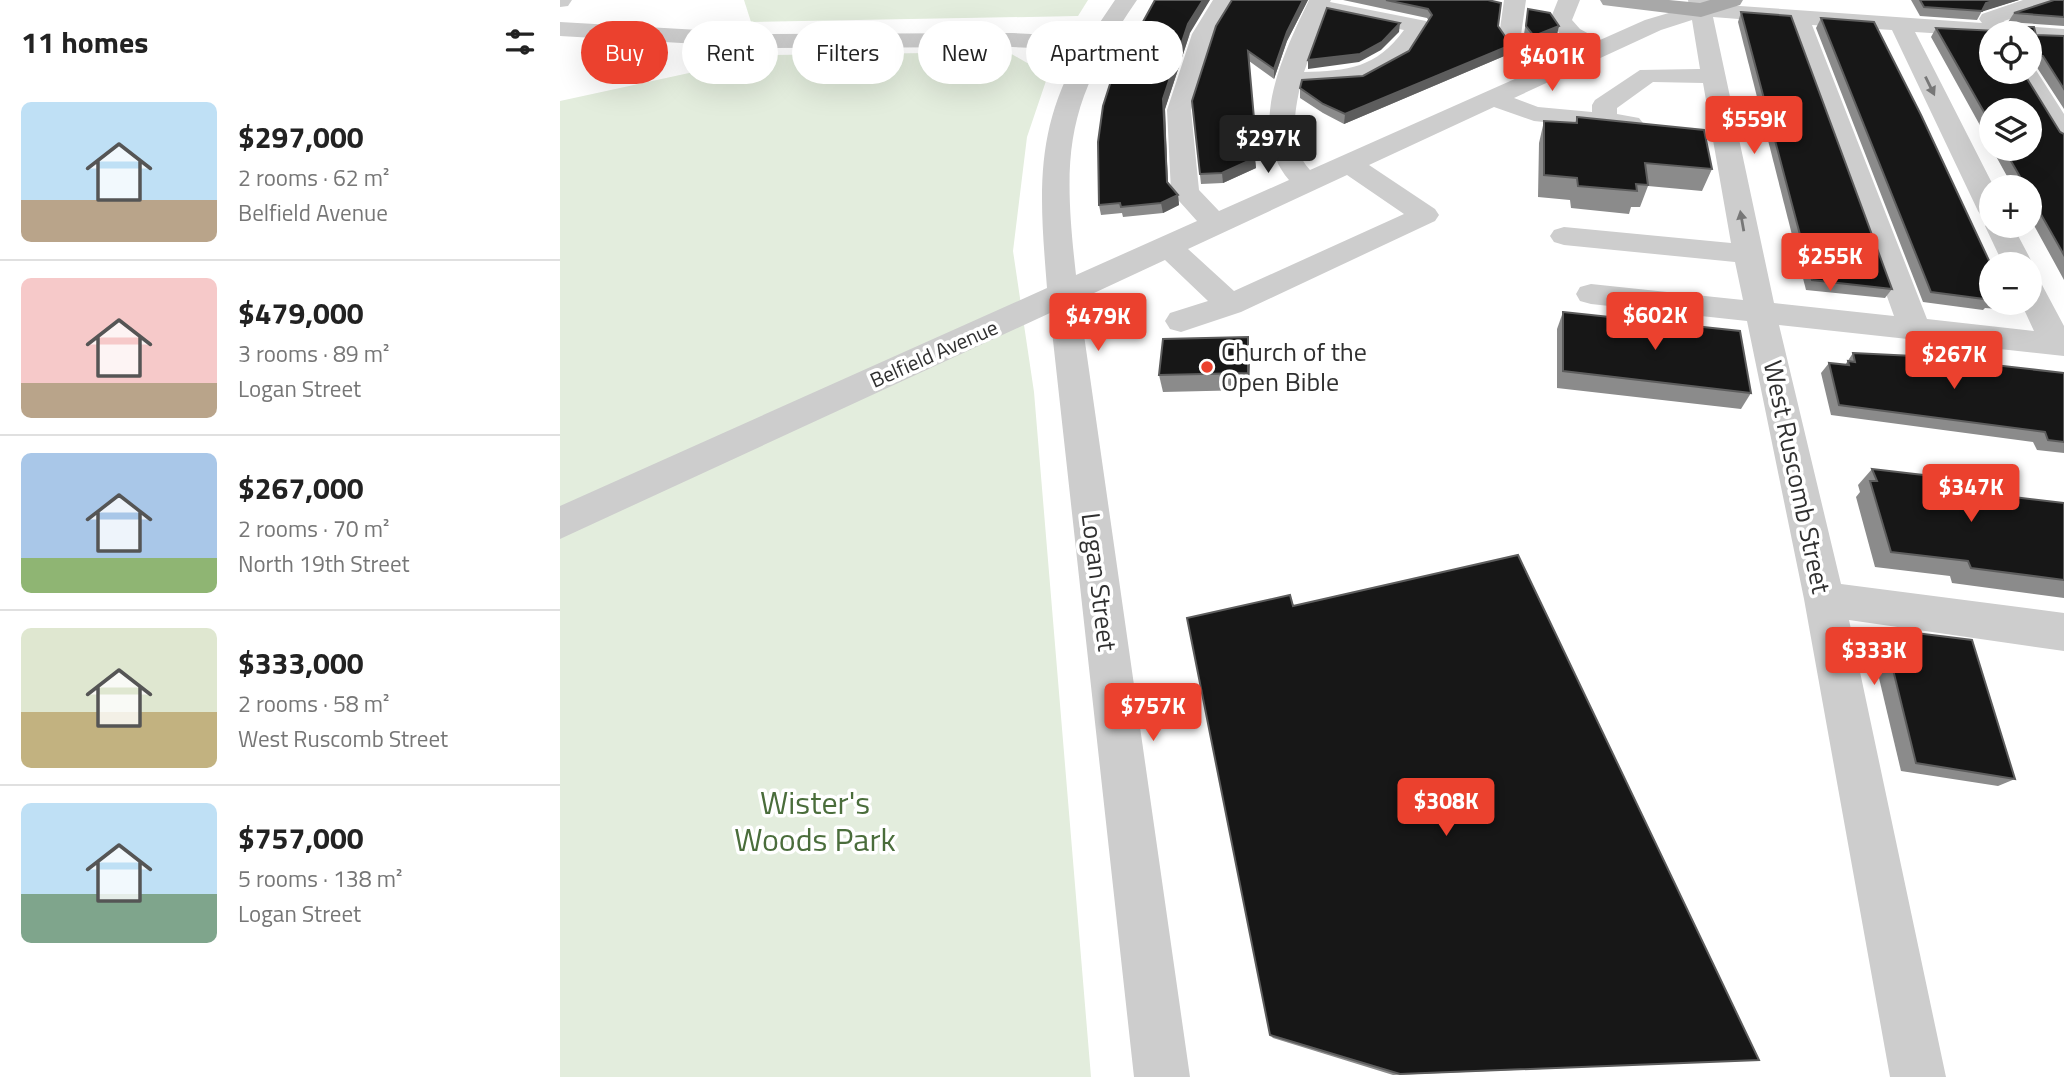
<!DOCTYPE html>
<meta charset="utf-8">
<style>
body{margin:0;font-family:"Titillium Web",sans-serif;background:#f2f2f2;color:#222;height:100vh;display:flex;flex-direction:column;font-size:26px;white-space:nowrap}
*{box-sizing:border-box;margin:0}
p{font-size:23px;color:#767676}
.icon{flex:none;width:38px;height:38px;fill:none;stroke:currentColor;stroke-width:2;stroke-linecap:round;stroke-linejoin:round}
.map{position:relative;flex:1;overflow:hidden}
.sheet{display:flex;flex-direction:column;background:#fff;width:560px}
.sheet>*{flex:none}
.banner{position:absolute;left:21px;top:21px;width:665px;height:63px;display:flex;gap:14px}
.tools{position:absolute;left:1419px;top:21px;display:grid;gap:14px}
.tools a{display:grid;place-items:center;width:63px;height:63px;border-radius:50%;background:#fff;box-shadow:0 7px 28px #0002;font-size:35px}
.price{position:absolute;translate:-50% -60px;padding:0 16px;border-radius:7px;background:#eb412e;color:#fff;font-size:23px;line-height:46px;filter:drop-shadow(0 2px 4px #0008)}
.price::after{content:'';position:absolute;left:50%;top:42px;width:21px;height:16px;margin-left:-10px;background:inherit;clip-path:polygon(0 0,100% 0,50% 100%)}
.price.current{background:#222;color:#fff}
ul{padding:0;list-style:none}
li{display:flex;align-items:center;gap:21px;height:175px;padding:0 21px}
li+li{border-top:2px solid #e0e0e0}
li span{display:grid;place-items:center;flex:none;width:196px;height:140px;border-radius:10px;color:#555}
li>.icon{margin-inline-start:auto}
span .icon{width:84px;height:84px;fill:#fffc;stroke-width:1}
li b{font-size:30px}
h2{display:flex;justify-content:space-between;align-items:center;height:84px;padding:0 21px;font-size:30px}
.tag{padding:0 24px;border-radius:32px;background:#fff;box-shadow:0 7px 28px #0002;font-size:24px;line-height:63px}
.tag.current{background:#eb412e;color:#fff}
main{display:flex;flex:1;min-height:0}
.map>svg:first-child{display:block}
.green{fill:#e3eddd}
.lines{fill:none;stroke-linecap:round;stroke-linejoin:round}
.minor{fill:#cdcdcd;fill-rule:evenodd}
.major{fill:#a8a8a8;fill-rule:evenodd}
.wall{fill:#8b8b8b}
.shaded-wall{fill:#5d5d5d}
.building{fill:#171717;stroke:#5d5d5d;stroke-width:2}
.oneway{fill:#777}
.poi-dot{fill:#eb412e;stroke:#fff;stroke-width:2.5}
.labels{text-anchor:middle;stroke-width:7;stroke-linejoin:round;paint-order:stroke}
.far-street-label{font-size:21px;fill:#303030;stroke:#fff}
.poi-label{font-size:26px;fill:#303030;stroke:#fff;text-anchor:start}
.street-label{font-size:26px;fill:#303030;stroke:#fff}
.near-park-label{font-size:32px;fill:#4a6d3b;stroke:#fff}
</style>
<main>
<section class="sheet">
<h2>11 homes<svg class="icon" aria-label="filters" viewBox="0 0 24 24"><path d="M4 7h16M4 17h16"/><circle cx="9" cy="7" r="2"/><circle cx="15" cy="17" r="2"/></svg></h2>
<ul>
<li><span style="background:linear-gradient(#bfe0f5 70%,#b9a48a 0)"><svg class="icon" aria-label="home" viewBox="0 0 24 24"><path d="M3 11l9-7 9 7M6 9v11h12V9"/></svg></span><div><b>$297,000</b><p>2 rooms · 62 m²</p><p>Belfield Avenue</p></div></li>
<li><span style="background:linear-gradient(#f6c9c9 75%,#b9a48a 0)"><svg class="icon" aria-label="home" viewBox="0 0 24 24"><path d="M3 11l9-7 9 7M6 9v11h12V9"/></svg></span><div><b>$479,000</b><p>3 rooms · 89 m²</p><p>Logan Street</p></div></li>
<li><span style="background:linear-gradient(#a9c7e8 75%,#8fb573 0)"><svg class="icon" aria-label="home" viewBox="0 0 24 24"><path d="M3 11l9-7 9 7M6 9v11h12V9"/></svg></span><div><b>$267,000</b><p>2 rooms · 70 m²</p><p>North 19th Street</p></div></li>
<li><span style="background:linear-gradient(#dfe7d0 60%,#c2b280 0)"><svg class="icon" aria-label="home" viewBox="0 0 24 24"><path d="M3 11l9-7 9 7M6 9v11h12V9"/></svg></span><div><b>$333,000</b><p>2 rooms · 58 m²</p><p>West Ruscomb Street</p></div></li>
<li><span style="background:linear-gradient(#bfe0f5 65%,#7fa58c 0)"><svg class="icon" aria-label="home" viewBox="0 0 24 24"><path d="M3 11l9-7 9 7M6 9v11h12V9"/></svg></span><div><b>$757,000</b><p>5 rooms · 138 m²</p><p>Logan Street</p></div></li>
</ul>
</section>
<div class="map">
<svg width="1504" height="1077" viewBox="0 0 1504 1077">
<rect width="100%" height="100%" fill="#fff"/>
<g class="green">
<polygon points="184,0 528,0 518,16 191,22"/>
<polygon points="448,52 488,75 467,137 453,251 474,392 531,1077 0,1077 0,101 212,55"/>
</g>
<g class="lines">
<g class="minor">
<polygon points="0,0 12,0 8,6 0,7"/>
<path d="M555,0H577C506,103 502,151 516,275L637,221L611,192L607,110L632,34L653,0H675L654,34L631,110L639,190L659,211L729,180C685,129 725,51 749,0H771L770,2L866,21L869,26L847,58L801,83L740,87C734,114 729,148 750,170L975,70L957,60L939,36L944,0H966L961,35L973,50L994,61L1022,49L1000,34L990,20L998,0H1020L1012,20L1020,29L1040,40L1085,20L1129,7L1128,0H1150L1151,4L1422,23L1419,19L1422,14L1463,0H1494L1491,5L1444,21L1447,25L1504,29V43L1470,41V33H1432V37L1355,32L1434,187H1432V226H1453L1473,264L1470,268V264H1443L1425,226L1431,219L1422,217L1418,211L1332,30L1252,25L1367,319L1474,331L1461,303H1470V280L1481,283L1504,326V356L1219,325L1281,584L1504,613V651L1289,620L1386,1077H1330L1244,599L1187,321L1031,304L1020,301L1016,294L1020,287L1031,284L1183,300L1175,262L1004,245L994,242L990,236L994,230L1004,227L1171,243L1143,83L1093,82L1057,108V114L1079,118L1083,123L1079,128L1070,131L974,121L934,107L809,165L875,209L879,215L875,221L681,312L621,332L610,329L605,321L610,313L648,301L605,260L519,300L630,1077H574L490,313L0,539V506L487,288C480,198 473,131 521,50L452,47L209,48L0,36V22L209,34L452,33L530,37ZM765,14L844,30C816,68 788,71 744,72ZM1153,17L1229,23L1334,316L1214,303ZM1132,20L1140,69L1080,70L1035,100L1032,105V112L978,107L954,98L1101,30ZM787,175L844,214L674,291L628,249Z"/>
<polygon points="1470,66 1474,67 1504,114 1504,143 1495,140 1454,72 1470,72"/>
</g>
<polygon class="major" points="1040,0 1109,0 1140,3 1150,0 1183,0 1180,5 1141,17 1051,6 1043,5"/>
</g>
<g class="wall">
<polygon points="672,0 748,0 727,41 714,79 689,61 696,141 697,150 694,151 696,168 663,183 641,184 632,101"/>
<polygon points="783,0 928,0 949,54 784,124 763,113 740,98 740,88 803,76 849,51 869,21 867,18"/>
<polygon points="1351,0 1459,0 1422,11 1417,20 1360,16"/>
<polygon points="1504,0 1504,26 1448,22 1454,13"/>
<polygon points="968,9 997,35 972,45 964,34"/>
<polygon points="1181,12 1332,289 1325,298 1246,290 1178,22"/>
<polygon points="1261,18 1432,267 1432,303 1444,303 1438,309 1425,308 1423,310 1363,302 1256,28"/>
<polygon points="1440,27 1474,27 1476,35 1504,36 1504,109 1476,66 1471,64 1470,66 1470,33 1432,33 1432,72 1463,72 1500,132 1504,134 1504,280 1470,218 1470,187 1453,187 1432,149 1470,149 1470,110 1432,110 1432,147 1371,37 1376,28 1438,31"/>
<polygon points="630,33 605,109 608,184 618,195 619,205 603,213 563,217 562,213 541,215 539,205"/>
<polygon points="1017,117 1152,169 1142,191 1088,186 1080,207 1071,207 1069,214 1011,208 1010,200 978,197 979,143 984,121 1015,123"/>
<polygon points="1003,312 1191,393 1181,409 997,388 997,329"/>
<polygon points="688,337 690,355 689,390 603,392 599,375"/>
<polygon points="1293,353 1504,373 1504,453 1477,450 1473,442 1271,415 1261,373 1269,363 1285,365"/>
<polygon points="1312,469 1437,495 1504,503 1504,598 1392,583 1390,576 1315,567 1296,497 1300,492 1298,485"/>
<polygon points="733,606 1199,1060 833,1075 713,1038 710,1035"/>
<polygon points="1323,629 1455,779 1438,786 1341,771 1310,640"/>
</g>
<g class="shaded-wall">
<polygon points="643,0 650,0 630,33 605,109 608,192 607,182 603,99 628,24"/>
<polygon points="743,0 748,0 727,41 714,79 714,69 727,32"/>
<polygon points="1436,0 1459,0 1421,12 1426,3"/>
<polygon points="840,23 839,32 821,50 799,62 748,69 748,60"/>
<polygon points="999,26 997,35 972,45 974,36"/>
<polygon points="951,45 949,54 784,124 785,114"/>
<polygon points="695,158 696,168 663,183 662,173"/>
<polygon points="618,195 619,205 603,213 601,203"/>
<polygon points="688,337 690,355 689,390 688,373"/>
</g>
<g class="building">
<polygon points="595,0 643,0 628,24 603,99 607,182 618,195 601,203 561,207 560,203 539,205 538,142 543,106 552,78"/>
<polygon points="672,0 743,0 727,32 714,69 688,51 696,141 693,141 695,158 662,173 640,174 632,101 656,26"/>
<polygon points="826,0 928,0 941,3 938,26 951,45 785,114 763,104 740,88 742,80 803,76 849,51 872,15 868,9"/>
<polygon points="1360,0 1436,0 1426,3 1422,11 1364,7"/>
<polygon points="1494,0 1504,0 1504,17 1454,13"/>
<polygon points="767,8 840,23 822,42 800,54 748,60"/>
<polygon points="968,9 990,13 999,26 974,36 966,26"/>
<polygon points="1181,12 1231,16 1332,289 1252,280"/>
<polygon points="1261,18 1314,22 1361,115 1432,267 1432,300 1371,292"/>
<polygon points="1440,27 1474,27 1476,35 1504,36 1504,89 1483,56 1477,54 1474,60 1470,60 1470,33 1432,33 1432,72 1463,72 1500,132 1504,134 1504,255 1470,195 1470,187 1466,187 1444,149 1470,149 1470,110 1432,110 1432,126 1376,28 1438,31"/>
<polygon points="1017,117 1144,130 1152,169 1085,163 1088,185 1076,184 1077,191 1018,186 1017,178 984,175 984,121 1017,123"/>
<polygon points="1003,312 1180,331 1191,393 1003,371"/>
<polygon points="688,337 688,373 599,375 603,339"/>
<polygon points="1293,353 1354,356 1504,373 1504,442 1488,440 1485,432 1279,405 1269,363 1289,365 1288,361 1295,362"/>
<polygon points="1312,469 1432,483 1437,495 1504,503 1504,580 1411,568 1408,561 1331,552 1310,481 1317,481"/>
<polygon points="958,555 1199,1060 840,1074 710,1035 627,618 730,595 733,606"/>
<polygon points="1323,629 1412,640 1455,779 1356,763"/>
</g>
<defs><path id="oneway-solid" d="M-6-.8H1V-3.2L6.5 0L1 3.2V.8H-6Z" transform="scale(1.75)"/></defs>
<g class="oneway">
<use href="#oneway-solid" transform="translate(1370 86) rotate(64)"/>
<use href="#oneway-solid" transform="translate(1182 221) rotate(-100)"/>
</g>
<circle class="poi-dot" cx="647" cy="367" r="7"/>
<g class="labels">
<g class="far-street-label">
<text transform="translate(374 354) rotate(-24)" y="7">Belfield Avenue</text>
</g>
<g class="poi-label">
<text x="661" y="361">Church of the<tspan x="661" dy="30">Open Bible</tspan></text>
</g>
<g class="street-label">
<text transform="translate(1237 477) rotate(78)" y="9">West Ruscomb Street</text>
<text transform="translate(539 582) rotate(83)" y="9">Logan Street</text>
</g>
<g class="near-park-label">
<text x="255" y="814">Wister's<tspan x="255" dy="37">Woods Park</tspan></text>
</g>
</g>
</svg>
<div class="tools">
<a><svg class="icon" aria-label="locate" viewBox="0 0 24 24"><circle cx="12" cy="12" r="6"/><path d="M12 2v4M12 18v4M2 12h4M18 12h4"/></svg></a>
<a><svg class="icon" aria-label="layers" viewBox="0 0 24 24"><path d="M12 4l9 5-9 5-9-5zM3 14l9 5 9-5"/></svg></a>
<a>+</a>
<a>−</a>
</div>
<b class="price" style="left:992px;top:93px">$401K</b>
<b class="price" style="left:1194px;top:156px">$559K</b>
<b class="price current" style="left:708px;top:175px">$297K</b>
<b class="price" style="left:1270px;top:293px">$255K</b>
<b class="price" style="left:1095px;top:352px">$602K</b>
<b class="price" style="left:538px;top:353px">$479K</b>
<b class="price" style="left:1394px;top:391px">$267K</b>
<b class="price" style="left:1411px;top:524px">$347K</b>
<b class="price" style="left:1314px;top:687px">$333K</b>
<b class="price" style="left:593px;top:743px">$757K</b>
<b class="price" style="left:886px;top:838px">$308K</b>
<div class="banner">
<a class="tag current">Buy</a>
<a class="tag">Rent</a>
<a class="tag">Filters</a>
<a class="tag">New</a>
<a class="tag">Apartment</a>
</div>
</div>
</main>
